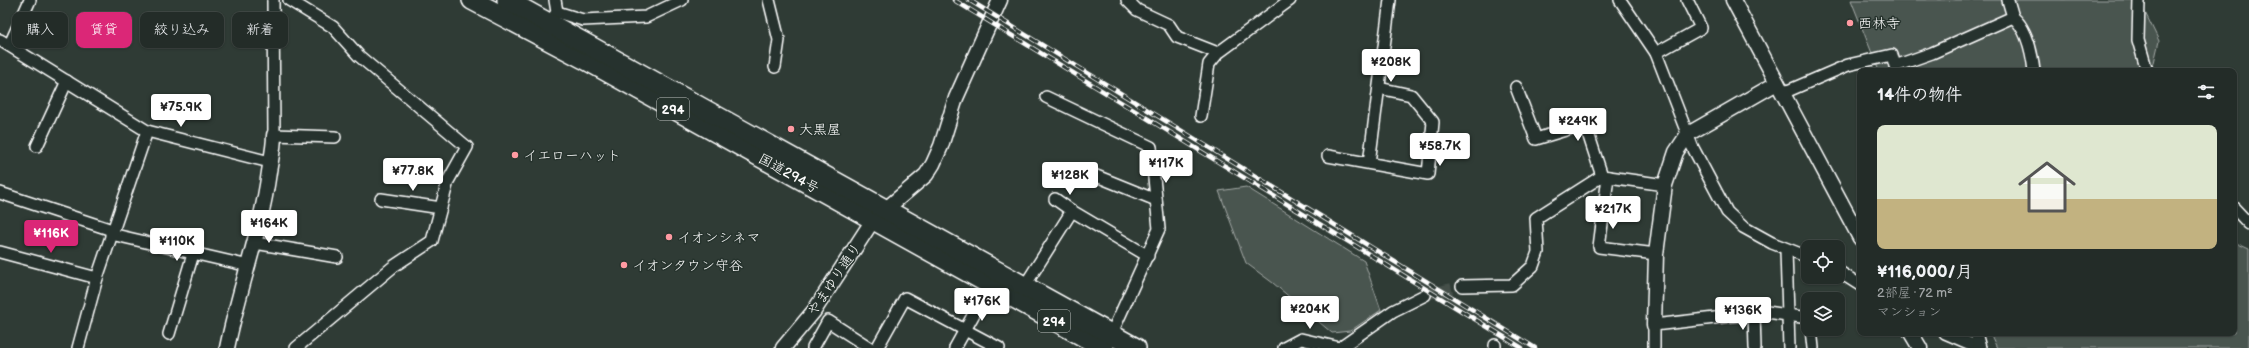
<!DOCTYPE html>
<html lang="ja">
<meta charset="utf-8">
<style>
body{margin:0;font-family:"Balsamiq Sans","Klee One",sans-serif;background:#2f3834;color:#f1f3f6;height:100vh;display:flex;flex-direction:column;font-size:15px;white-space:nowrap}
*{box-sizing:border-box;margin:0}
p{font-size:13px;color:#a3a7a8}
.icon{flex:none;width:22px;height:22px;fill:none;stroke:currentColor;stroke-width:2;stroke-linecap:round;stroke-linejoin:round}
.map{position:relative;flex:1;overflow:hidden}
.drawer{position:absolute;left:1857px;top:68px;width:380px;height:268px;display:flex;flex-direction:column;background:#232c28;border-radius:8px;box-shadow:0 1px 3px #0004,0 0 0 1px #404845}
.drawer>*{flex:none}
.banner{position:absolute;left:12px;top:12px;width:380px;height:36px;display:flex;gap:8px}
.controls{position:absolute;left:1801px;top:240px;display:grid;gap:8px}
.controls a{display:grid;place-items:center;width:44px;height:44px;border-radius:8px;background:#232c28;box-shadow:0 1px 3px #0004,0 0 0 1px #404845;font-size:20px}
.price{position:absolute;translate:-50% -34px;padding:0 9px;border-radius:4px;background:#fff;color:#222;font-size:13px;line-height:26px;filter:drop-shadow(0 1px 2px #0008)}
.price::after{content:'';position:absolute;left:50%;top:24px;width:12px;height:9px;margin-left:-6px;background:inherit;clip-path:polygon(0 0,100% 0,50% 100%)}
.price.active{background:#db2777;color:#fff}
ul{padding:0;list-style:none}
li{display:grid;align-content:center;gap:8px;height:212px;padding:0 20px}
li+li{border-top:1px solid #404845}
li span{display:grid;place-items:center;height:124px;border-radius:8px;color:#555}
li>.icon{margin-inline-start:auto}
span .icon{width:72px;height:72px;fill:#fffc;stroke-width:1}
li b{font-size:17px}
h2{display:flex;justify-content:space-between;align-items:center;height:48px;padding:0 20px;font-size:17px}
.chip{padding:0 14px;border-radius:8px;background:#232c28;box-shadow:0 1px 3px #0004,0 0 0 1px #404845;font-size:14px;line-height:36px}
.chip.active{background:#db2777;color:#fff}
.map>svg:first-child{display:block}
.green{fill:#4a544f;stroke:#a4aaa7}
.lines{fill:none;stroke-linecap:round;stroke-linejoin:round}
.minor-tunnel{stroke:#444f49;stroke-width:11;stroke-dasharray:11 5.5;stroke-linecap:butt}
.minor-casing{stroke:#fff;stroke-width:14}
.tertiary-casing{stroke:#fff;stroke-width:17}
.trunk-casing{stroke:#fff;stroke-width:22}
.minor{stroke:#26332d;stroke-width:11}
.tertiary{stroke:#26332d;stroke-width:14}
.trunk{stroke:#26332d;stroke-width:19}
.rail-casing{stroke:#fff;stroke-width:4.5}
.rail{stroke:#26332d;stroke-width:3;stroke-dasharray:9;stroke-linecap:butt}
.poi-dot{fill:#ff9aa2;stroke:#26332d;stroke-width:1.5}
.labels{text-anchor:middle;stroke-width:3;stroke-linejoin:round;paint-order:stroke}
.shield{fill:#26332d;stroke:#bec2c0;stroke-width:1}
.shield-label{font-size:13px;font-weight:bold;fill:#fff}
.poi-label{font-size:14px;fill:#fff;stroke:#26332d;text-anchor:start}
.street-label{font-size:14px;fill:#fff;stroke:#26332d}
</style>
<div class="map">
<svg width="2249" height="348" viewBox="0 0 2249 348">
<rect width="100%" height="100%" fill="#2f3b35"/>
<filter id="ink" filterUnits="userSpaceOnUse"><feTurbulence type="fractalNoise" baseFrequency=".025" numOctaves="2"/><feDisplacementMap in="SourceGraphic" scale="8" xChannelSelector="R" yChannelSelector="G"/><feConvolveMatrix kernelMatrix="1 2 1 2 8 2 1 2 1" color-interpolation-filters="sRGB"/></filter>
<g filter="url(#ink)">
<g class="green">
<polygon points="1851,0 2139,0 2159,41 2152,71 1879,71"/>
<polygon points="1246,187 1364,261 1381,310 1350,331 1332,333 1273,283 1246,263 1219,191"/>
<polygon points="2234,242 2249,249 2249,348 1997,348 1990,333 2234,333"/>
</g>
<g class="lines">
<polyline class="minor-tunnel" points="1425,295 1462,286"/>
<defs>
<g id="minor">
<polyline points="273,0 274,135 335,137"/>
<polyline points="289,0 333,27 359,56 467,147 448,181 432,241 394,266 296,348"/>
<polyline points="769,0 779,40 775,67"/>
<polyline points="1127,0 1137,10 1169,25 1177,37 1218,53"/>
<polyline points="1620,0 1656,53 1692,146 1727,212 1743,227 1772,243 1808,257"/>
<polyline points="2139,0 2138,40 2147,71"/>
<polyline points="557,12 583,20 646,17 682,0"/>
<path d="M2013,17C2027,29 2032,53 2034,71"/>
<polyline points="553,18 557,12 555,0"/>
<polyline points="0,40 147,131 270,162"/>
<polyline points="10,44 30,0"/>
<polyline points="1656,53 1701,28 1687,0"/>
<polyline points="1516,87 1536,139 1585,124 1602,176 1665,185"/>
<polyline points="1783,93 1848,65 1892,55 1895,66 1932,53 2013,17 2008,0"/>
<polyline points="1046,97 1151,147 1159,229 1111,335"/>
<polyline points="1201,116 1209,64 1218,53 1290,0"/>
<polyline points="37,146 67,81"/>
<polyline points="1328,156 1428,174 1433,122 1411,95 1379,88"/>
<polyline points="1369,163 1390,0"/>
<polyline points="1094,175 1156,200"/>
<polyline points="1608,177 1599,247 1656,254"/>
<polyline points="0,193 112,230"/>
<polyline points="381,199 441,208"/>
<polyline points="1055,199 1072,211"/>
<polyline points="2234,208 2249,224"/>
<polyline points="111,234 249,266"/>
<polyline points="255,243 337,257"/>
<polyline points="1786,250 1789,348"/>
<polyline points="0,252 97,278"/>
<polyline points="1838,271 1860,285"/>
<polyline points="1462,286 1512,285 1533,266 1538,252 1536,218 1602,176"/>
<polyline points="1024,287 1072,211 1148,256"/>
<polyline points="1754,313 1755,348"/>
<polyline points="1811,329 1813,348"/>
<polyline points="1945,333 1980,348"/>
<polyline points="1976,333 1980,348"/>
<polyline points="169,334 193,254"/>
<polyline points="78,348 97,278 147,131"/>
<polyline points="813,348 828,321 870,348"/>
<polyline points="877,348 905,298 999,348"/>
<polyline points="955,348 990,285"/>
<polyline points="1284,348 1301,339 1340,348"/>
<polyline points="1340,348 1393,311 1425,295"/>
<polyline points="1495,348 1495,345"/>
<polyline points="1654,348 1654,325 1767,312 1808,318"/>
</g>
<g id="tertiary">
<polyline points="1733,0 1860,238"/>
<polyline points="1654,325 1656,254 1665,185 1676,152 1688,134 1777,83"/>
<polyline points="1911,333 1920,348"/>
<path d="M227,348C239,288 261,232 269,172C271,159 274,148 274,135"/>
<polyline points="783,348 814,311 873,220 926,175 933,164 941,146 956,98 1000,0"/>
</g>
<g id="trunk">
<polyline points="472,0 584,59 1104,348"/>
<polyline points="507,0 1136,348"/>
</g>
</defs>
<use href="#minor" class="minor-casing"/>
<use href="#tertiary" class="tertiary-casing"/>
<use href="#trunk" class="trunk-casing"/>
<use href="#minor" class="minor"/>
<use href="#tertiary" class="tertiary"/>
<use href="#trunk" class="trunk"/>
<defs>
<g id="rail">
<polyline points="954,0 1522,348"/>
<polyline points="969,0 1535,348"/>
</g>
</defs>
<use href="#rail" class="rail-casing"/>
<use href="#rail" class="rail"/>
</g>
</g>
<g class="poi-dot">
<circle cx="1850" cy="23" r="4"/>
<circle cx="791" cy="129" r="4"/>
<circle cx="515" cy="155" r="4"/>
<circle cx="669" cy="237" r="4"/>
<circle cx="624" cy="265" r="4"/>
</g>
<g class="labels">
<g class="shield">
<rect x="657" y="98" width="32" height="22" rx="3"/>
<rect x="1038" y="310" width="32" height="22" rx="3"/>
</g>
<g class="shield-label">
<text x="673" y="114">294</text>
<text x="1054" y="326">294</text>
</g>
<g class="poi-label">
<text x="1858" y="28">西林寺</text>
<text x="799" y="134">大黒屋</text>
<text x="523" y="160">イエローハット</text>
<text x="677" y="242">イオンシネマ</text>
<text x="632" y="270">イオンタウン守谷</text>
</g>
<g class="street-label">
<text transform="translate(789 173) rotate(29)" y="5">国道294号</text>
<text transform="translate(834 279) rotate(-56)" y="5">やまゆり通り</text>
</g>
</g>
</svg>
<div class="controls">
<a><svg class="icon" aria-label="locate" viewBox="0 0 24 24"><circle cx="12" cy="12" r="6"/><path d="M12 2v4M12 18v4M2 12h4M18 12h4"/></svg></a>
<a><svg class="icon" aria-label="layers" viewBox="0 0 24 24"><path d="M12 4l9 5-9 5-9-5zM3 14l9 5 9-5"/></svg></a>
</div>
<b class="price" style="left:1391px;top:83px">¥208K</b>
<b class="price" style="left:181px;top:128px">¥75.9K</b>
<b class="price" style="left:1578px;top:142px">¥249K</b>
<b class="price" style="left:1440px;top:167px">¥58.7K</b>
<b class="price" style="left:1166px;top:184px">¥117K</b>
<b class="price" style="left:413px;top:192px">¥77.8K</b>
<b class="price" style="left:1070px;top:196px">¥128K</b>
<b class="price" style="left:1613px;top:230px">¥217K</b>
<b class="price" style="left:269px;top:244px">¥164K</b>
<b class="price active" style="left:51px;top:254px">¥116K</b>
<b class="price" style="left:177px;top:262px">¥110K</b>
<b class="price" style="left:982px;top:322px">¥176K</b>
<b class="price" style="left:1310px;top:330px">¥204K</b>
<b class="price" style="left:1743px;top:331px">¥136K</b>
<div class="banner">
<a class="chip">購入</a>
<a class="chip active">賃貸</a>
<a class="chip">絞り込み</a>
<a class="chip">新着</a>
</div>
<section class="drawer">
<h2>14件の物件<svg class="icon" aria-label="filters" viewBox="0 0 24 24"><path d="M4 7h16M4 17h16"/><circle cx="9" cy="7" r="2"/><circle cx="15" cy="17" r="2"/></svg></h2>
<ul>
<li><span style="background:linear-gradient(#dfe7d0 60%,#c2b280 0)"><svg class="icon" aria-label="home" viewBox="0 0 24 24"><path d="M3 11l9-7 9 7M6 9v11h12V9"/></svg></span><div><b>¥116,000/月</b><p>2部屋 · 72 m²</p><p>マンション</p></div></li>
</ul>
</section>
</div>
